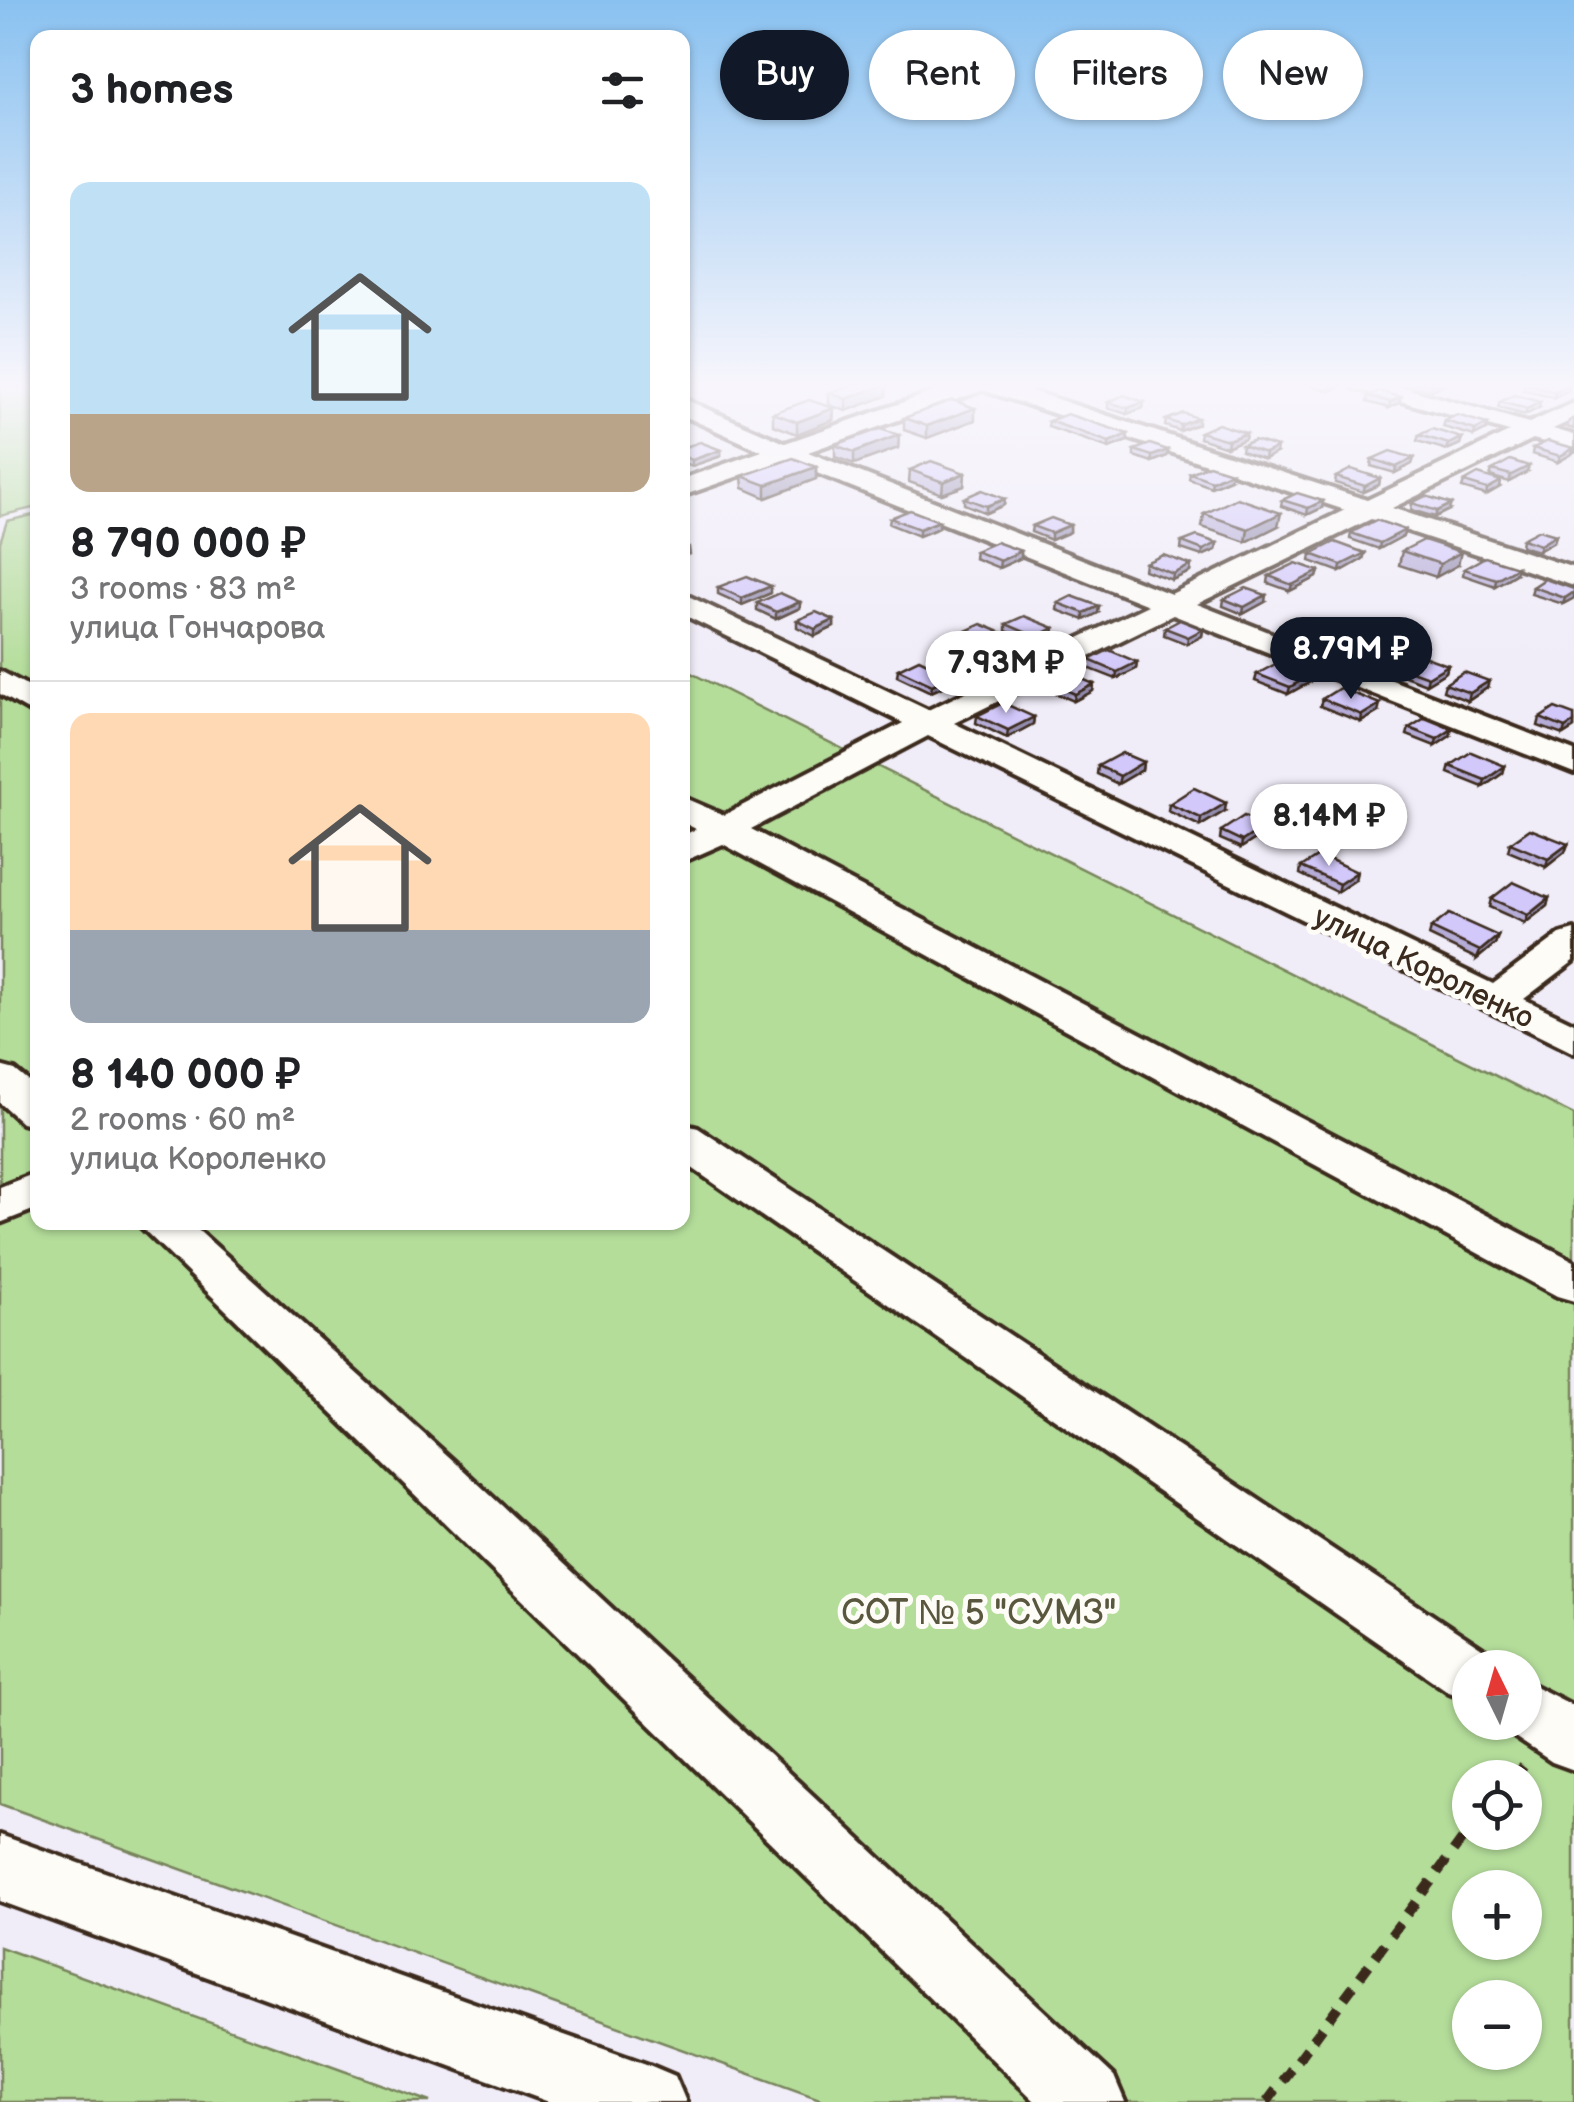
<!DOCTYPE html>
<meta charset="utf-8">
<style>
body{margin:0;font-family:"Balsamiq Sans",sans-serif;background:#f2f2f2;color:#202124;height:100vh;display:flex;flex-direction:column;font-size:38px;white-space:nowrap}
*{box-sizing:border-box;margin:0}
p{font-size:32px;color:#757577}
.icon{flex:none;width:55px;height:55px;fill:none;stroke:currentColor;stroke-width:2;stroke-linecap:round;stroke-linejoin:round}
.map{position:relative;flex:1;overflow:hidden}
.sheet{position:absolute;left:30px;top:30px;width:660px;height:1200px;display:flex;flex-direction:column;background:#fff;border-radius:20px;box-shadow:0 2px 8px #0004}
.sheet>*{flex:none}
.guide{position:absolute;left:720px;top:30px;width:702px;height:90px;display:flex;gap:20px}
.needle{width:65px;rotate:355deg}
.fabs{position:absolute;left:1452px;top:1650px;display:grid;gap:20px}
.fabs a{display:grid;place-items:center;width:90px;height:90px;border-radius:50%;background:#fff;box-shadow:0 2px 8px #0004;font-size:50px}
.price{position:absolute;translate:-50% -85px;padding:0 22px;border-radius:35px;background:#fff;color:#222;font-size:32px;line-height:65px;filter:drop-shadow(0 2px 5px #0008)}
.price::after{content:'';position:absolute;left:50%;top:60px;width:30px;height:22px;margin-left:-15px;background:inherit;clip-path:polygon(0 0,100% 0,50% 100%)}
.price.active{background:#111827;color:#fff}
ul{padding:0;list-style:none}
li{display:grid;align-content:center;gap:20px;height:530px;padding:0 40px}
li+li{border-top:2px solid #e0e0e0}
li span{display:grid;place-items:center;height:310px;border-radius:20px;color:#555}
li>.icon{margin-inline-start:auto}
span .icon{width:180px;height:180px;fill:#fffc;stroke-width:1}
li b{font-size:42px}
h2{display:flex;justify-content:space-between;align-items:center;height:120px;padding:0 40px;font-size:42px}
.tag{padding:0 35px;border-radius:45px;background:#fff;box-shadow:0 2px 8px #0004;font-size:35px;line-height:90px}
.tag.active{background:#111827;color:#fff}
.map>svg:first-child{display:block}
.green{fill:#b4dd9a;stroke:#78845c;stroke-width:2.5;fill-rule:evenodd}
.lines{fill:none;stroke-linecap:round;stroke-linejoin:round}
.minor-casing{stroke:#3b2a1e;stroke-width:8}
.path{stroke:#3b2a1e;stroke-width:10;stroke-dasharray:15 11;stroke-linecap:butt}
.minor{fill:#fdfcf7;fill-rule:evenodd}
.wall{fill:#b5acd7;stroke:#3b2a1e;stroke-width:2.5}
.shaded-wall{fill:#938caf;stroke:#3b2a1e;stroke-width:2.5}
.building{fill:#d2c8fa;stroke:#3b2a1e;stroke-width:2.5}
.labels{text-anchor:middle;stroke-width:10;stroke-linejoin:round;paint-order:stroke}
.street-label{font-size:30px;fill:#3b2a1e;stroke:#fdfcf7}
.near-park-label{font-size:35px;fill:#59573d;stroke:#fdfcf7}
</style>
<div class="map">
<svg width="1574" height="2102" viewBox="0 0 1574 2102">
<rect width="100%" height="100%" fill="#f0ecf8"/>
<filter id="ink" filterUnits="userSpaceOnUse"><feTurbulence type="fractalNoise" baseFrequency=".01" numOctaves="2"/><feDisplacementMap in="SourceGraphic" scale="20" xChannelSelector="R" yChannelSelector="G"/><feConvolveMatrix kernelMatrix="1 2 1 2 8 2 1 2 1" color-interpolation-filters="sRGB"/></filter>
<g filter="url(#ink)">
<g class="green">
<polygon points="0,383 38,383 37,507 0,516"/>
<path d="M37,514L38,1222H682L683,669L1574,1115V2102H828L0,1804V542L7,521ZM1470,1668H1525V1722H1470ZM1470,1778H1525V1832H1470ZM1470,1888H1525V1942H1470ZM1470,1998H1525V2052H1470Z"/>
<polygon points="0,1947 430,2102 0,2102"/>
</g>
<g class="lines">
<defs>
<g id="minor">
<path d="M959,383H1007L1367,500L1509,432L1355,388L1352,383H1387L1529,423L1574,403V419L1553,429L1574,435V450L1533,439L1392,508L1574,568V586L1371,519L1197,604L1574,751V773L1173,615L954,723L1493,984L1560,934L1574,930V961L1524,999L1574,1023V1053L928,736L751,829L1574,1261V1301L1557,1296L723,844L682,862V836L696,829L682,822V797L724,815L903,723L682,614V593L928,710L1148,605L784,460L682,496V479L762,451L682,415V398L785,443ZM983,390L1345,510L1171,594L808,452Z"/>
<polygon points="0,671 38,691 38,716 0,694"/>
<polygon points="0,1066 15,1070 38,1089 38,1127 22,1123 0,1103"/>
<polygon points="682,1124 698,1128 1491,1654 1498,1668 1470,1668 1470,1700 1449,1692 682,1161"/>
<polygon points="38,1172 38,1208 0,1223 0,1187"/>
<polygon points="136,1222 189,1222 457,1464 1114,2076 1125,2102 1036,2102"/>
<polygon points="1525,1681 1574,1706 1574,1770 1552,1762 1503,1729 1500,1722 1525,1722"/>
<polygon points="0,1835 649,2065 675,2076 686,2102 549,2102 0,1901"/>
</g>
</defs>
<use href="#minor" class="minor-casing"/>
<g class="path">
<polyline points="1514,1778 1526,1763"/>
<polyline points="1267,2102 1470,1829"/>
</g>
<use href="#minor" class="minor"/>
</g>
<g class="wall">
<polygon points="1310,383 1343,383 1342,386 1330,391 1309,385"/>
<polygon points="1400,383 1447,383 1430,391"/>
<polygon points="887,384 886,396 846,411 829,405 829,393"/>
<polygon points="1525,384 1570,385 1568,391 1554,398 1523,390"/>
<polygon points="1368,396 1399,403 1389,408 1367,402"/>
<polygon points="1108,402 1144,402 1143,408 1127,414 1108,408"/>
<polygon points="1500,402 1539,408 1525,415 1498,408"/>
<polygon points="834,408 833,420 797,434 773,425 773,413"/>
<polygon points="904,418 975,420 927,438 904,430"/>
<polygon points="1574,418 1574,429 1567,427 1569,421"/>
<polygon points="1166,420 1198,424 1180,431 1165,426"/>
<polygon points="1049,421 1128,434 1127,441 1109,448 1048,427"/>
<polygon points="1445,421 1487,424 1486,430 1474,436 1443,427"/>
<polygon points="1200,432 1246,433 1245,439 1227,447 1199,438"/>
<polygon points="899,435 898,448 854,464 835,457 835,445"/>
<polygon points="1419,435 1462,438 1460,444 1447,450 1417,441"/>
<polygon points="1242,445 1276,453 1264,459 1241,451"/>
<polygon points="682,448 721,450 721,456 692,466 682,462"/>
<polygon points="1533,448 1574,448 1572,454 1558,462 1532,454"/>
<polygon points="1134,450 1168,450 1167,456 1152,462 1134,456"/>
<polygon points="1414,458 1412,464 1395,473 1371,466 1372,459"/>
<polygon points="816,467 816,479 766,498 743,488 742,476"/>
<polygon points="910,470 965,473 964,486 942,494 909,482"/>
<polygon points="1492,470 1527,472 1509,482 1490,476"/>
<polygon points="1190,473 1230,479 1211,487 1189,479"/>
<polygon points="1336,477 1380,478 1379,485 1363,492 1335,483"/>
<polygon points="1464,482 1500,487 1486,495 1462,488"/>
<polygon points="964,498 1005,499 1004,505 986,513 964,504"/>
<polygon points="1282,500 1323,501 1322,508 1307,515 1281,506"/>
<polygon points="1412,503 1449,510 1435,517 1411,510"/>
<polygon points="1204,514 1278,526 1246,542 1202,527"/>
<polygon points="890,518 939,521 939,528 919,536 889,524"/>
<polygon points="1070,525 1070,532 1051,540 1031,532 1032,526"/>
<polygon points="1405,530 1403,536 1379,549 1350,539 1351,533"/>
<polygon points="1556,535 1554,542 1538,551 1521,546 1522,539"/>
<polygon points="1182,542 1217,543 1216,550 1202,556 1181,549"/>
<polygon points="975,551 1021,551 1021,558 999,568 974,558"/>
<polygon points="1402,551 1458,565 1436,577 1399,565"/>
<polygon points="1365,553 1363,559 1340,572 1310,561 1311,554"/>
<polygon points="1145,563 1191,565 1190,572 1172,580 1144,570"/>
<polygon points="1464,569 1515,574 1495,586 1463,575"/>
<polygon points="1319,571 1317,577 1290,591 1268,583 1269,576"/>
<polygon points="718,587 771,593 742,605 718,594"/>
<polygon points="1533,587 1574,589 1574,598 1563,604 1531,594"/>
<polygon points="1224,599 1265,602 1243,614 1223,606"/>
<polygon points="800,602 800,608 776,619 757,610 757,603"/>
<polygon points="1058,603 1098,613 1084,620 1057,610"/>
<polygon points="797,620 834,620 834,627 815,636 797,627"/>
<polygon points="1006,624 1053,635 1035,644 1006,631"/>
<polygon points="1165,628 1203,629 1202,636 1187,644 1164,635"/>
<polygon points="946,640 1016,653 982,670 945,654"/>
<polygon points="1334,642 1382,645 1358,659 1333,649"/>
<polygon points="1089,660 1137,662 1136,669 1116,679 1088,668"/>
<polygon points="1448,665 1446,672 1426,684 1402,675 1403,668"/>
<polygon points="898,669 953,675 953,682 931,692 897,676"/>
<polygon points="1257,674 1310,682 1288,694 1255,681"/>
<polygon points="1049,682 1094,684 1093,691 1074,701 1048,690"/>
<polygon points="1445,684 1487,688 1468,701 1443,691"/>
<polygon points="1322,699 1378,712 1361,722 1320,706"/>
<polygon points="1574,715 1574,728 1563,735 1538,726 1540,718"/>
<polygon points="977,716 1034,717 1033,724 1007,738 976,723"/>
<polygon points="1409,728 1450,736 1435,746 1407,735"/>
<polygon points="1143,762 1142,770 1118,784 1097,774 1098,766"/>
<polygon points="1450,766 1505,766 1503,773 1483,787 1448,773"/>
<polygon points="1169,804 1225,811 1200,826 1168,811"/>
<polygon points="1265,826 1263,834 1241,848 1220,839 1221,831"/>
<polygon points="1510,843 1568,844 1565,852 1546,867 1508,851"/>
<polygon points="1301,867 1355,880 1337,892 1300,874"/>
<polygon points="1549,898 1547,906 1525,923 1489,907 1491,899"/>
<polygon points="1431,928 1498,936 1495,944 1477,959 1429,936"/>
</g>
<g class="shaded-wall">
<polygon points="1338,383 1343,383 1342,386 1330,391 1331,385"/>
<polygon points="1438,383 1447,383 1430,391 1431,386"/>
<polygon points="887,384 886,396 846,411 846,399"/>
<polygon points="1570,385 1568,391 1554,398 1555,392"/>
<polygon points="1401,397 1399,403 1389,408 1390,402"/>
<polygon points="1144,402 1143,408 1127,414 1128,408"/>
<polygon points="1540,402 1539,408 1525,415 1527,409"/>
<polygon points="834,408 833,420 797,434 797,422"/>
<polygon points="975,408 975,420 927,438 927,426"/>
<polygon points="1198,418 1198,424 1180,431 1181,425"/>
<polygon points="1487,424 1486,430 1474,436 1475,430"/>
<polygon points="1246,433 1245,439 1227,447 1228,440"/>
<polygon points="1128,434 1127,441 1109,448 1109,442"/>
<polygon points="899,435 898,448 854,464 854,452"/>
<polygon points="1462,438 1460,444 1447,450 1449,444"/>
<polygon points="1277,447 1276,453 1264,459 1265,453"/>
<polygon points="1574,448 1572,454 1558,462 1560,456"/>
<polygon points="721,450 721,456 692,466 692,460"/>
<polygon points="1168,450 1167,456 1152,462 1152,456"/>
<polygon points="1414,458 1412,464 1395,473 1396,467"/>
<polygon points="1529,466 1527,472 1509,482 1511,475"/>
<polygon points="816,467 816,479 766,498 766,485"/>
<polygon points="1231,472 1230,479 1211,487 1212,481"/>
<polygon points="965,473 964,486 942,494 943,482"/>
<polygon points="1380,478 1379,485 1363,492 1365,486"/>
<polygon points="1501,481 1500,487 1486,495 1487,489"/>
<polygon points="1005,499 1004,505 986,513 986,506"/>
<polygon points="1323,501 1322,508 1307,515 1308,508"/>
<polygon points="1451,504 1449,510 1435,517 1437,511"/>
<polygon points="1281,513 1278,526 1246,542 1248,529"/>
<polygon points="939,521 939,528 919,536 919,529"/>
<polygon points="1070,525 1070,532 1051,540 1051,533"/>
<polygon points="1405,530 1403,536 1379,549 1380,543"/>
<polygon points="1556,535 1554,542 1538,551 1540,545"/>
<polygon points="1217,543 1216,550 1202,556 1203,550"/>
<polygon points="689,547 690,554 682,556 682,549"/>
<polygon points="1021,551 1021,558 999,568 1000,561"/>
<polygon points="1461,552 1458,565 1436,577 1440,564"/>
<polygon points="1365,553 1363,559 1340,572 1341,565"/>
<polygon points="1191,565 1190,572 1172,580 1173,574"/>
<polygon points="1517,567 1515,574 1495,586 1496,579"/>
<polygon points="1319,571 1317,577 1290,591 1292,585"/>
<polygon points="771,586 771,593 742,605 742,598"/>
<polygon points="1574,592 1574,598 1563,604 1565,598"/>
<polygon points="1266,595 1265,602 1243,614 1244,607"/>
<polygon points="800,602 800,608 776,619 776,612"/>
<polygon points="1099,606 1098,613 1084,620 1084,613"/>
<polygon points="834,620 834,627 815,636 815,629"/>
<polygon points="1054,628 1053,635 1035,644 1036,637"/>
<polygon points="1203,629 1202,636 1187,644 1188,637"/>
<polygon points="1383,638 1382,645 1358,659 1359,652"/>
<polygon points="1017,639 1016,653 982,670 983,656"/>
<polygon points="1137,662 1136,669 1116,679 1117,672"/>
<polygon points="1448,665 1446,672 1426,684 1428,677"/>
<polygon points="1312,674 1310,682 1288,694 1290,687"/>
<polygon points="953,675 953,682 931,692 932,685"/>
<polygon points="1489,681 1487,688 1468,701 1470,693"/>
<polygon points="1094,684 1093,691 1074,701 1075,694"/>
<polygon points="1380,704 1378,712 1361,722 1362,715"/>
<polygon points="1034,717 1033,724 1007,738 1008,730"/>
<polygon points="1574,722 1574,728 1563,735 1565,728"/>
<polygon points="1452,729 1450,736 1435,746 1437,739"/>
<polygon points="1143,762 1142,770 1118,784 1120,776"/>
<polygon points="1505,766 1503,773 1483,787 1485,780"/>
<polygon points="1226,803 1225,811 1200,826 1201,818"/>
<polygon points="1265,826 1263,834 1241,848 1242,841"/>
<polygon points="1568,844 1565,852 1546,867 1548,859"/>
<polygon points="1357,872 1355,880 1337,892 1339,884"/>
<polygon points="1549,898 1547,906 1525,923 1528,915"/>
<polygon points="1498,936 1495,944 1477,959 1480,951"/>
</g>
<g class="building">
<polygon points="859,383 881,383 887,384 846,399 829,393"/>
<polygon points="1528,383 1559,383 1570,385 1555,392 1525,384"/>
<polygon points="1379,391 1401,397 1390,402 1368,396"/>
<polygon points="1124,395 1144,402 1128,408 1108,402"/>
<polygon points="1514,395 1540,402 1527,409 1500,402"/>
<polygon points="809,400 834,408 797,422 773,413"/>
<polygon points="952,400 975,408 927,426 904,418"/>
<polygon points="1183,413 1198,418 1181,425 1166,420"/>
<polygon points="1067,414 1128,434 1109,442 1049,421"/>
<polygon points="1457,415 1487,424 1475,430 1445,421"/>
<polygon points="1218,424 1246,433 1228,440 1200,432"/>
<polygon points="880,429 899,435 854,452 835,445"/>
<polygon points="1432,429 1462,438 1449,444 1419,435"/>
<polygon points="1254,440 1277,447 1265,453 1242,445"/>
<polygon points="1548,441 1574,448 1560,456 1533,448"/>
<polygon points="700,442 721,450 692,460 682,456 682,448"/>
<polygon points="1150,444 1168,450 1152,456 1134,450"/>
<polygon points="1390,451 1414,458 1396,467 1372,459"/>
<polygon points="793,458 816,467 766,485 742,476"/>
<polygon points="1510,460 1529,466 1511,475 1492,470"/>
<polygon points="931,461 965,473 943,482 910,470"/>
<polygon points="1209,465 1231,472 1212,481 1190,473"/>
<polygon points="1351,469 1380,478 1365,486 1336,477"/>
<polygon points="1478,474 1501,481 1487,489 1464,482"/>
<polygon points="982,490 1005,499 986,506 964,498"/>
<polygon points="1297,493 1323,501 1308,508 1282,500"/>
<polygon points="1426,496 1451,504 1437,511 1412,503"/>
<polygon points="1237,498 1281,513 1248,529 1204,514"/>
<polygon points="910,510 939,521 919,529 890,518"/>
<polygon points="1051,518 1070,525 1051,533 1032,526"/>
<polygon points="1376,520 1405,530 1380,543 1351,533"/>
<polygon points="1539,530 1556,535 1540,545 1522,539"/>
<polygon points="1197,536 1217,543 1203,550 1182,542"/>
<polygon points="1424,540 1461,552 1440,564 1402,551"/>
<polygon points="996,542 1021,551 1000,561 975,551"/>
<polygon points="1335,542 1365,553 1341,565 1311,554"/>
<polygon points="1163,555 1191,565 1173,574 1145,563"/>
<polygon points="1485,557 1517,567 1496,579 1464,569"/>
<polygon points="1296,563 1319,571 1292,585 1269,576"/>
<polygon points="747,576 771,586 742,598 718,587"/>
<polygon points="1545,579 1574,589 1574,592 1565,598 1533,587"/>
<polygon points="1246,588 1266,595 1244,607 1224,599"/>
<polygon points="780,593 800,602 776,612 757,603"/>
<polygon points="1072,596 1099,606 1084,613 1058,603"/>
<polygon points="816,612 834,620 815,629 797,620"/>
<polygon points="1024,616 1054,628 1036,637 1006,624"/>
<polygon points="1180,620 1203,629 1188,637 1165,628"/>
<polygon points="981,624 1017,639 983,656 946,640"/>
<polygon points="1359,629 1383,638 1359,652 1334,642"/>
<polygon points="1109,650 1137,662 1117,672 1089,660"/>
<polygon points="1423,656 1448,665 1428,677 1403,668"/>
<polygon points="919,659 953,675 932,685 898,669"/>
<polygon points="1279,662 1312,674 1290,687 1257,674"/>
<polygon points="1464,672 1489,681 1470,693 1445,684"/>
<polygon points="1068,673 1094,684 1075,694 1049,682"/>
<polygon points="1340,688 1380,704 1362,715 1322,699"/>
<polygon points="1003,703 1034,717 1008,730 977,716"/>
<polygon points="1555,708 1574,715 1574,722 1565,728 1540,718"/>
<polygon points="1425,718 1452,729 1437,739 1409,728"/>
<polygon points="1471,752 1505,766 1485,780 1450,766"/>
<polygon points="1122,753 1143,762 1120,776 1098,766"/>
<polygon points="1194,788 1226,803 1201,818 1169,804"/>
<polygon points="1244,816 1265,826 1242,841 1221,831"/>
<polygon points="1530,829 1568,844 1548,859 1510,843"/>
<polygon points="1320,855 1357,872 1339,884 1301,867"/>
<polygon points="1513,882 1549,898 1528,915 1491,899"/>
<polygon points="1449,914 1498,936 1480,951 1431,928"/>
</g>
</g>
<linearGradient id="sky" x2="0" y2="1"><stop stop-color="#89c1f0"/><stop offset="0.57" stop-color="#f8f6fc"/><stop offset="1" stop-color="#f8f6fc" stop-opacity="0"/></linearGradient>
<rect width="1574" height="677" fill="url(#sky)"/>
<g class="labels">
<g class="street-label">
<text transform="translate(1424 967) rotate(26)" y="10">улица Короленко</text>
</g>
<g class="near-park-label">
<text x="979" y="1624">СОТ № 5 "СУМЗ"</text>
</g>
</g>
</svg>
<div class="fabs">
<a><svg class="needle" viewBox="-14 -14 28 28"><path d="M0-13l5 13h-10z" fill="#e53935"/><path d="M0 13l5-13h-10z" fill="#757577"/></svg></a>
<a><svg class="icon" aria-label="locate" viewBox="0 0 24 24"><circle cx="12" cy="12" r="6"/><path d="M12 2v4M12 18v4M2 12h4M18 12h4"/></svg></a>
<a>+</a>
<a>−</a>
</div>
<b class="price active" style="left:1351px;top:702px">8.79M ₽</b>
<b class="price" style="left:1006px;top:716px">7.93M ₽</b>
<b class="price" style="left:1329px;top:869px">8.14M ₽</b>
<div class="guide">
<a class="tag active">Buy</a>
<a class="tag">Rent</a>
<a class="tag">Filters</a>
<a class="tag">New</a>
</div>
<section class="sheet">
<h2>3 homes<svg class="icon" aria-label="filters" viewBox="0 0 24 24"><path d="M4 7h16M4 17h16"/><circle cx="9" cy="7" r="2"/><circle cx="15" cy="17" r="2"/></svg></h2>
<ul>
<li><span style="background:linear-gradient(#bfe0f5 75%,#b9a48a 0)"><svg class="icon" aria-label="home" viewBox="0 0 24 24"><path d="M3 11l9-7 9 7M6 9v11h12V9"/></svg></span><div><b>8 790 000 ₽</b><p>3 rooms · 83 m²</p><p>улица Гончарова</p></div></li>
<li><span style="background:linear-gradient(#ffd9b3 70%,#9aa5b1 0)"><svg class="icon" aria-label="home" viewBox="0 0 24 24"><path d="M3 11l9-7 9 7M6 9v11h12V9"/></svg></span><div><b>8 140 000 ₽</b><p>2 rooms · 60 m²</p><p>улица Короленко</p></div></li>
</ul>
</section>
</div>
